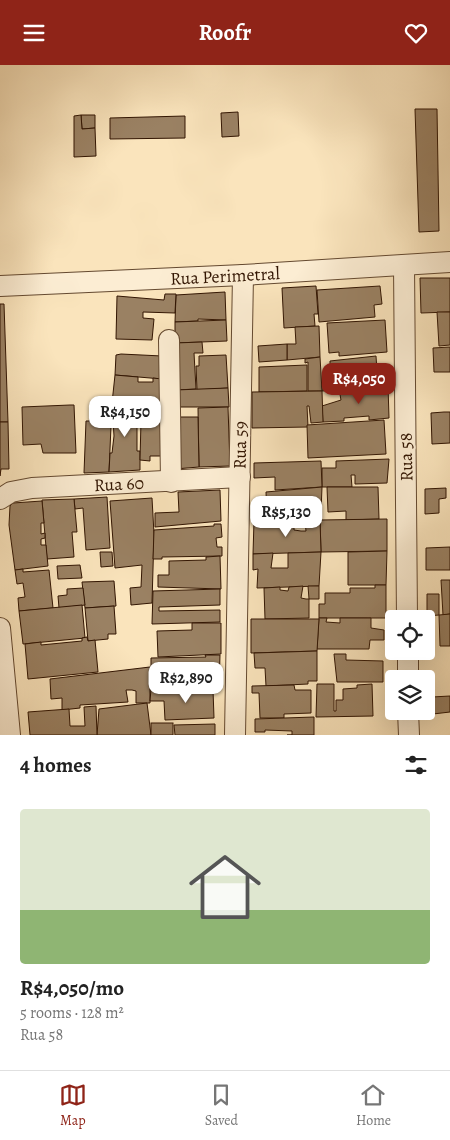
<!DOCTYPE html>
<meta charset="utf-8">
<style>
body{margin:0;font-family:Alegreya,serif;background:#f2f2f2;color:#222;height:100vh;display:flex;flex-direction:column;font-size:19px;white-space:nowrap}
*{box-sizing:border-box;margin:0}
p{font-size:16px;color:#767676}
.icon{flex:none;width:28px;height:28px;fill:none;stroke:currentColor;stroke-width:2;stroke-linecap:round;stroke-linejoin:round}
.map{position:relative;height:670px;overflow:hidden}
.details{display:flex;flex-direction:column;background:#fff;flex:1}
.details>*{flex:none}
.buttons{position:absolute;left:385px;top:545px;display:grid;gap:10px}
.buttons a{display:grid;place-items:center;width:50px;height:50px;border-radius:5px;background:#fff;box-shadow:0 5px 20px #0002;font-size:25px}
.price{position:absolute;translate:-50% -42px;padding:0 11px;border-radius:10px;background:#fff;color:#222;font-size:16px;line-height:32px;filter:drop-shadow(0 1px 2px #0008)}
.price::after{content:'';position:absolute;left:50%;top:30px;width:15px;height:11px;margin-left:-8px;background:inherit;clip-path:polygon(0 0,100% 0,50% 100%)}
.price.current{background:#8f2418;color:#fff}
ul{padding:0;list-style:none}
li{display:grid;align-content:center;gap:10px;height:265px;padding:0 20px}
li+li{border-top:1px solid #e0e0e0}
li span{display:grid;place-items:center;height:155px;border-radius:5px;color:#555}
li>.icon{margin-inline-start:auto}
span .icon{width:90px;height:90px;fill:#fffc;stroke-width:1}
li b{font-size:21px}
h2{display:flex;justify-content:space-between;align-items:center;height:60px;padding:0 20px;font-size:21px}
header{display:flex;justify-content:space-between;align-items:center;height:65px;padding:0 20px;background:#8f2418;color:#fff;font-size:22px;font-weight:700}
.dock{display:flex;justify-content:space-around;align-items:center;height:70px;border-top:1px solid #e0e0e0;background:#fff;font-size:14px;color:#767676}
.dock a{display:grid;justify-items:center;gap:2px}
.dock .current{color:#8f2418}
.map>svg:first-child{display:block}
.building{fill:#9a8163;stroke:#321502}
.lines{fill:none;stroke-linecap:round;stroke-linejoin:round}
.minor-casing{stroke:#644930;stroke-width:22}
.minor{stroke:#fcedd3;stroke-width:20}
.labels{text-anchor:middle;stroke-width:4;stroke-linejoin:round;paint-order:stroke}
.street-label{font-size:18px;fill:#321502;stroke:#fcedd3}
</style>
<header><svg class="icon" aria-label="menu" viewBox="0 0 24 24"><path d="M4 6h16M4 12h16M4 18h16"/></svg>Roofr<svg class="icon" aria-label="heart" viewBox="0 0 24 24"><path d="M12 20l-8-8c-3-5 5-10 8-4 3-6 11-1 8 4z"/></svg></header>
<div class="map">
<svg width="450" height="670" viewBox="0 0 450 670">
<rect width="100%" height="100%" fill="#fae4bc"/>
<filter id="stains"><feTurbulence type="fractalNoise" baseFrequency=".004" numOctaves="4"/><feColorMatrix values="0 0 0 0 .2 0 0 0 0 .09 0 0 0 0 .02 0 0 0 .5 -.17"/></filter>
<radialGradient id="worn" r=".72"><stop offset=".6" stop-color="#630" stop-opacity="0"/><stop offset="1" stop-color="#630" stop-opacity=".3"/></radialGradient>
<g class="building">
<polygon points="415,44 437,44 439,166 419,167"/>
<polygon points="238,47 239,71 222,72 221,48"/>
<polygon points="81,50 95,50 95,63 82,64"/>
<polygon points="81,50 82,64 95,63 96,91 74,92 74,51"/>
<polygon points="185,51 185,73 110,74 110,53"/>
<polygon points="420,213 450,213 450,247 421,248"/>
<polygon points="316,221 318,249 314,249 315,261 284,263 282,223"/>
<polygon points="380,221 382,239 374,240 375,252 319,257 317,225"/>
<polygon points="225,227 226,255 198,254 198,256 175,257 176,230"/>
<polygon points="165,229 176,229 175,248 143,247 143,253 154,254 152,275 116,274 117,231 164,235"/>
<polygon points="0,239 4,239 8,357 0,357"/>
<polygon points="437,247 450,247 450,280 439,281"/>
<polygon points="226,255 227,276 175,278 175,257"/>
<polygon points="385,255 387,287 339,291 339,287 329,288 327,258"/>
<polygon points="319,261 320,292 287,295 287,279 296,279 295,262"/>
<polygon points="202,277 203,288 194,288 196,324 176,325 175,278"/>
<polygon points="287,279 287,295 259,297 258,281"/>
<polygon points="450,282 450,307 434,307 433,283"/>
<polygon points="121,289 162,291 162,314 115,310 116,290"/>
<polygon points="226,290 228,323 197,325 196,301 199,301 199,291"/>
<polygon points="376,291 378,322 322,326 321,319 330,318 330,296"/>
<polygon points="320,292 322,326 308,326 308,297 305,298 305,294"/>
<polygon points="307,300 307,326 259,327 259,302"/>
<polygon points="115,310 138,312 138,317 153,317 153,313 162,314 162,342 153,341 154,339 112,338"/>
<polygon points="388,321 389,353 369,355 369,351 344,353 344,356 323,357 322,341 341,335 339,324"/>
<polygon points="228,323 229,342 175,342 175,325"/>
<polygon points="322,326 323,357 311,358 309,341 307,341 308,362 252,363 252,327"/>
<polygon points="96,337 112,338 109,407 84,408 86,356 95,356"/>
<polygon points="112,338 140,340 141,352 137,352 137,386 140,386 140,405 109,407 110,388 112,388 114,371"/>
<polygon points="70,340 74,340 76,388 43,388 41,379 23,380 22,342"/>
<polygon points="228,342 230,401 199,402 198,343"/>
<polygon points="444,347 450,347 450,378 432,379 431,348"/>
<polygon points="179,352 198,352 199,402 175,404"/>
<polygon points="384,355 386,389 308,393 307,360"/>
<polygon points="141,356 162,356 162,391 150,391 150,396 140,395"/>
<polygon points="0,357 8,357 9,404 1,404 0,411"/>
<polygon points="389,394 387,418 355,419 355,410 351,410 352,422 322,422 322,403 336,403 336,396"/>
<polygon points="321,396 322,422 275,425 275,412 254,413 254,398"/>
<polygon points="322,422 321,447 318,447 318,452 309,452 310,455 267,453 266,427"/>
<polygon points="327,422 378,422 379,454 346,455 346,446 328,447"/>
<polygon points="446,423 446,433 439,434 439,448 425,449 425,424"/>
<polygon points="220,425 221,456 155,462 155,448 179,447 178,427"/>
<polygon points="107,432 110,483 86,485 83,443 75,444 74,434"/>
<polygon points="152,433 154,469 152,538 131,540 130,523 141,522 142,500 115,503 110,436"/>
<polygon points="74,434 77,467 72,467 74,492 47,494 42,435"/>
<polygon points="42,436 44,458 41,458 41,469 45,468 45,473 41,474 41,480 46,480 48,501 15,505 9,460 10,441 13,438"/>
<polygon points="387,454 387,486 321,487 320,455"/>
<polygon points="263,455 263,458 294,458 294,465 301,466 306,466 305,456 320,455 321,487 253,489 254,456"/>
<polygon points="214,459 221,459 222,472 216,473 217,482 222,482 222,491 162,492 162,494 153,494 154,465 214,461"/>
<polygon points="450,482 450,505 426,505 426,483"/>
<polygon points="387,486 386,520 348,520 348,487"/>
<polygon points="100,487 112,487 113,501 101,502"/>
<polygon points="321,487 319,521 257,523 258,504 253,505 253,489 273,488 271,503 288,503 288,488"/>
<polygon points="220,491 221,524 158,522 158,510 169,510 169,496 206,495 206,492"/>
<polygon points="80,500 82,513 58,514 57,501"/>
<polygon points="23,504 23,507 49,505 53,543 19,546 18,533 25,532 23,518 17,519 15,505"/>
<polygon points="441,515 450,515 450,549 443,550"/>
<polygon points="114,516 116,541 85,543 82,517"/>
<polygon points="375,520 386,520 386,553 319,553 319,539 325,539 325,528 350,528 350,523 375,523"/>
<polygon points="303,521 301,533 306,534 309,534 308,521 319,521 319,534 309,534 309,553 265,554 264,523 280,522 280,525 288,526 289,522"/>
<polygon points="83,523 85,540 59,543 58,531 67,530 67,524"/>
<polygon points="220,524 220,540 159,542 159,546 220,545 220,557 152,559 153,526"/>
<polygon points="427,529 439,529 439,550 427,551"/>
<polygon points="82,540 85,573 23,579 19,546"/>
<polygon points="114,541 116,569 108,569 108,574 88,576 85,543"/>
<polygon points="450,549 450,581 440,581 439,550"/>
<polygon points="319,553 327,553 326,557 340,558 340,553 371,553 371,563 384,565 384,575 370,575 369,584 317,584"/>
<polygon points="251,554 319,554 317,586 251,588"/>
<polygon points="192,558 221,558 221,589 158,592 157,566 192,565"/>
<polygon points="87,572 88,576 95,575 98,607 28,614 25,579 41,577 41,580 82,576 82,573"/>
<polygon points="317,586 317,616 308,616 308,619 266,621 265,603 255,603 254,588"/>
<polygon points="334,589 346,589 346,595 383,596 383,617 337,617"/>
<polygon points="205,590 220,590 219,624 151,624 151,593 206,592"/>
<polygon points="150,602 150,638 136,638 136,626 132,625 126,625 128,637 80,640 80,643 62,645 62,633 51,634 50,614"/>
<polygon points="317,619 334,619 334,646 336,646 336,635 343,635 343,624 357,623 357,620 372,619 373,651 316,652"/>
<polygon points="294,620 295,625 311,625 311,648 284,649 284,653 260,653 259,628 252,628 252,621"/>
<polygon points="151,624 166,625 166,627 213,625 214,653 165,655 164,636 150,636"/>
<polygon points="450,631 450,647 433,649 432,632"/>
<polygon points="147,638 151,670 97,670 99,644"/>
<polygon points="96,641 97,670 30,670 28,647 69,644 70,661 85,661 84,642"/>
<polygon points="314,652 314,670 287,670 292,670 292,666 265,665 265,667 255,667 255,654"/>
<rect x="151" y="658" width="22" height="12"/>
<polygon points="215,659 215,670 175,670 174,660"/>
</g>
<g class="lines">
<defs>
<g id="minor">
<polyline points="404,200 407,554"/>
<polyline points="0,221 243,210 450,197"/>
<polyline points="169,275 171,417"/>
<polyline points="0,434 11,427 32,423 240,412"/>
<polyline points="0,563 10,670"/>
<polyline points="408,586 408,614"/>
<polyline points="408,646 409,670"/>
<polyline points="235,670 243,210"/>
</g>
</defs>
<use href="#minor" class="minor-casing"/>
<use href="#minor" class="minor"/>
</g>
<g class="labels">
<g class="street-label">
<text transform="translate(225 211) rotate(-3)" y="6">Rua Perimetral</text>
<text transform="translate(240 380) rotate(-89)" y="6">Rua 59</text>
<text transform="translate(406 392) rotate(-91)" y="6">Rua 58</text>
<text transform="translate(119 419) rotate(-3)" y="6">Rua 60</text>
</g>
</g>
<rect width="100%" height="100%" filter="url(#stains)"/>
<rect width="100%" height="100%" fill="url(#worn)"/>
</svg>
<div class="buttons">
<a><svg class="icon" aria-label="locate" viewBox="0 0 24 24"><circle cx="12" cy="12" r="6"/><path d="M12 2v4M12 18v4M2 12h4M18 12h4"/></svg></a>
<a><svg class="icon" aria-label="layers" viewBox="0 0 24 24"><path d="M12 4l9 5-9 5-9-5zM3 14l9 5 9-5"/></svg></a>
</div>
<b class="price current" style="left:359px;top:340px">R$4,050</b>
<b class="price" style="left:125px;top:373px">R$4,150</b>
<b class="price" style="left:286px;top:473px">R$5,130</b>
<b class="price" style="left:186px;top:639px">R$2,890</b>
</div>
<section class="details">
<h2>4 homes<svg class="icon" aria-label="filters" viewBox="0 0 24 24"><path d="M4 7h16M4 17h16"/><circle cx="9" cy="7" r="2"/><circle cx="15" cy="17" r="2"/></svg></h2>
<ul>
<li><span style="background:linear-gradient(#dfe7d0 65%,#8fb573 0)"><svg class="icon" aria-label="home" viewBox="0 0 24 24"><path d="M3 11l9-7 9 7M6 9v11h12V9"/></svg></span><div><b>R$4,050/mo</b><p>5 rooms · 128 m²</p><p>Rua 58</p></div></li>
</ul>
</section>
<nav class="dock">
<a class="current"><svg class="icon" aria-label="map" viewBox="0 0 24 24"><path d="M3 6l6-2 6 2 6-2v14l-6 2-6-2-6 2zM9 4v14M15 6v14"/></svg>Map</a>
<a><svg class="icon" aria-label="saved" viewBox="0 0 24 24"><path d="M7 4h10v16l-5-4-5 4z"/></svg>Saved</a>
<a><svg class="icon" aria-label="home" viewBox="0 0 24 24"><path d="M3 11l9-7 9 7M6 9v11h12V9"/></svg>Home</a>
</nav>
